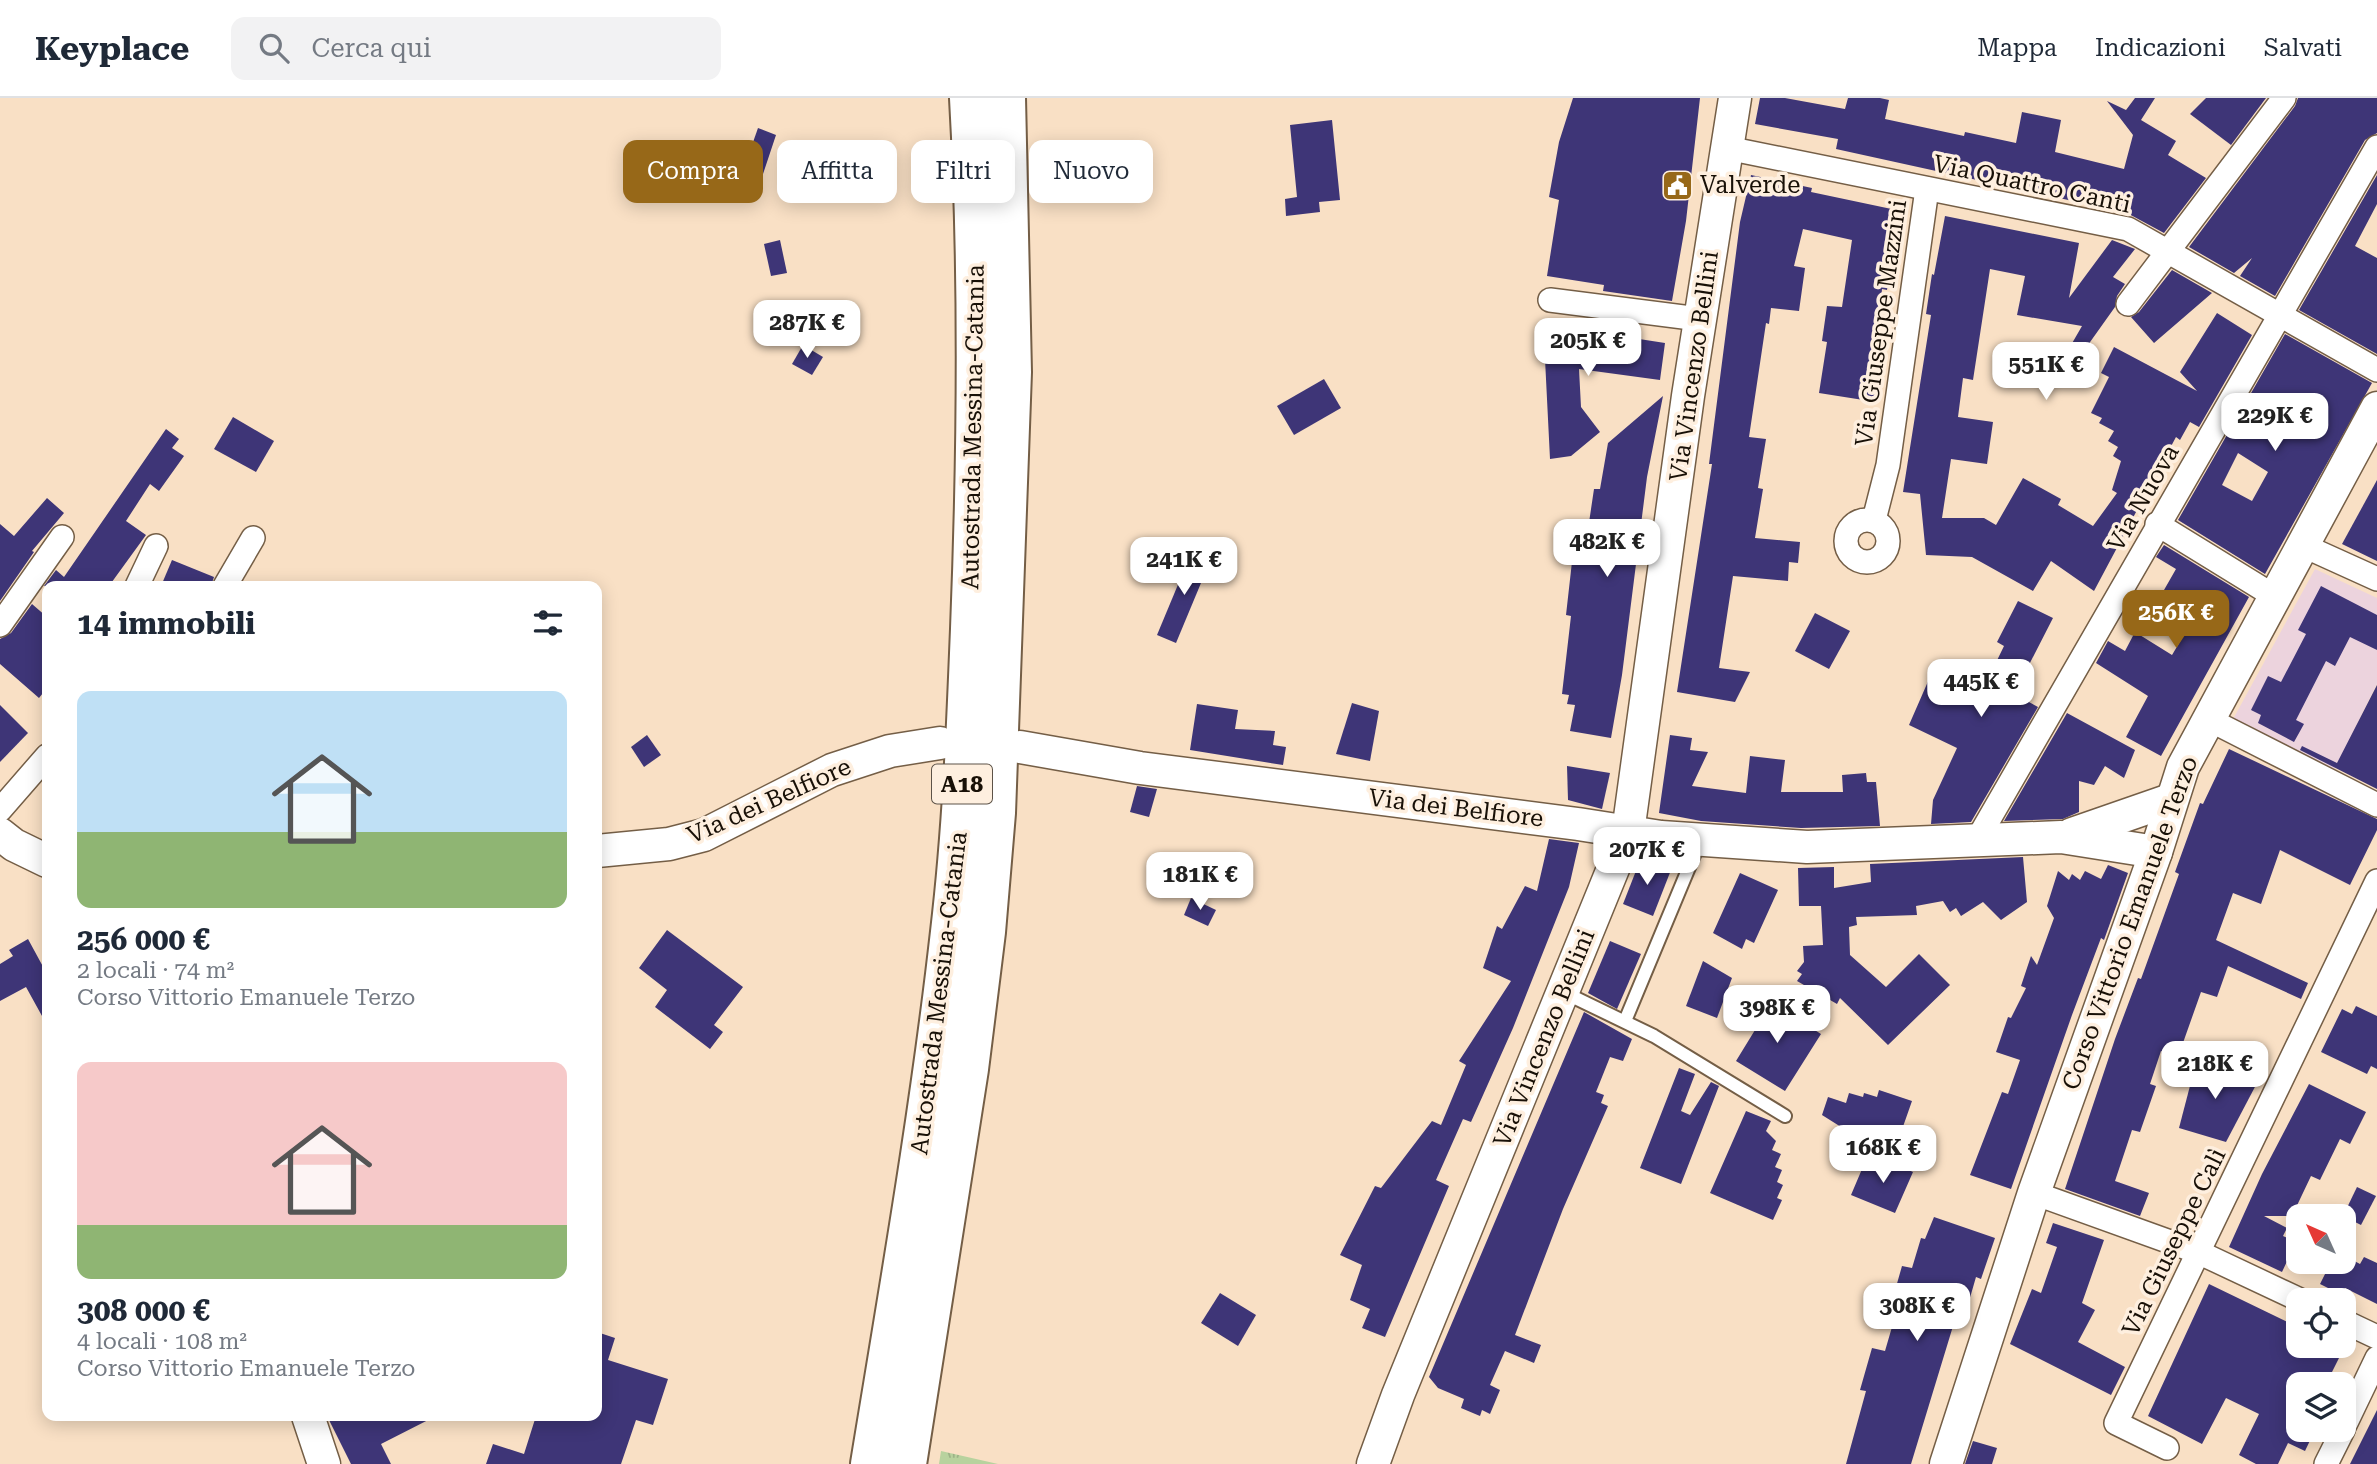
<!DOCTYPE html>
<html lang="it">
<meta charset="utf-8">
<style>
body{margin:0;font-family:"Roboto Serif",serif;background:#f2f2f3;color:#1f2937;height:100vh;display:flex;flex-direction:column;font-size:26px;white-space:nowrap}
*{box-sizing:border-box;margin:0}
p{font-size:23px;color:#747a83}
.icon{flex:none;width:38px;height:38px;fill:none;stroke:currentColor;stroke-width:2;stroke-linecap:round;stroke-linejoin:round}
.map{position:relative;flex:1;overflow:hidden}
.drawer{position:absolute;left:42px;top:483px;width:560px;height:840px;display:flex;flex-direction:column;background:#fff;border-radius:14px;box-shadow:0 4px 18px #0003}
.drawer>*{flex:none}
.guide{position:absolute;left:623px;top:42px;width:665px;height:63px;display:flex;gap:14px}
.needle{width:46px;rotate:315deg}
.buttons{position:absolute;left:2286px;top:1106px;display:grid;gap:14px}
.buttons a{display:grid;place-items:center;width:70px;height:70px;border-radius:14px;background:#fff;box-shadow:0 4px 18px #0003;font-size:35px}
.price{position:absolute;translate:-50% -60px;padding:0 16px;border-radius:14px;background:#fff;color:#222;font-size:23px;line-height:46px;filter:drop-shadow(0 2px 4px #0008)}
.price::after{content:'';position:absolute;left:50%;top:42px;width:21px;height:16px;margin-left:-10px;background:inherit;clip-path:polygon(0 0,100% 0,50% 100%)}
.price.selected{background:#976818;color:#fff}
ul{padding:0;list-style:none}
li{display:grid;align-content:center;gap:14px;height:371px;padding:0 35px}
li span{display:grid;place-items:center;height:217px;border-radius:14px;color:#555}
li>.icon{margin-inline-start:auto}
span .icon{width:126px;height:126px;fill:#fffc;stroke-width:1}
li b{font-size:30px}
h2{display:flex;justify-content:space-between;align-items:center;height:84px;padding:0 35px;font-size:30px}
.pill{padding:0 24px;border-radius:14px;background:#fff;box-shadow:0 4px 18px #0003;font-size:24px;line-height:63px}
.pill.selected{background:#976818;color:#fff}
header{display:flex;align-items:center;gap:42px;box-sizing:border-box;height:98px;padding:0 35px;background:#fff;border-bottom:2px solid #e0e1e3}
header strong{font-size:33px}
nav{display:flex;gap:38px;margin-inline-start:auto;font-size:24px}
.search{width:490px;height:63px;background:#f2f2f3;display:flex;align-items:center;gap:18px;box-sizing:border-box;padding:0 24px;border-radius:14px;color:#747a83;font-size:26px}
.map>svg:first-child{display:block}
.education{fill:#ecd3dd}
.grass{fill:url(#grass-tufts)}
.building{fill:#3e3577;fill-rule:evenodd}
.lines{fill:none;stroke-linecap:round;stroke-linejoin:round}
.lane-casing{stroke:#745e46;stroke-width:16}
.street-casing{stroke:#745e46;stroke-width:26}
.secondary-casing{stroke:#745e46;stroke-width:35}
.highway-casing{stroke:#745e46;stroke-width:42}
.lane{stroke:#fff;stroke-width:12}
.street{stroke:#fff;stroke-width:23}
.secondary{stroke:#fff;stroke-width:32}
.highway{stroke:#fff;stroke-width:38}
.labels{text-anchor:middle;stroke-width:7;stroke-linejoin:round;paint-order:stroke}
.shield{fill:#feefdf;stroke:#5d5348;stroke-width:2}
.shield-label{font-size:23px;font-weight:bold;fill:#181007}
.street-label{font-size:24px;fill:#181007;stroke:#feefdf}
.poi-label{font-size:24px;fill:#181007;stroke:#feefdf;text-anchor:start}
</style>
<header>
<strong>Keyplace</strong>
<div class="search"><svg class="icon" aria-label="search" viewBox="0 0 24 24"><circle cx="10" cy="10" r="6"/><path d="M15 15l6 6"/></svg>Cerca qui</div>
<nav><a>Mappa</a><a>Indicazioni</a><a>Salvati</a></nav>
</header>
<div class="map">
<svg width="2377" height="1366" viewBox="0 0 2377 1366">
<defs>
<pattern id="grass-tufts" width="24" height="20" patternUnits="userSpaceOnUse" patternTransform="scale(1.75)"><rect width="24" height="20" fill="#b8d29e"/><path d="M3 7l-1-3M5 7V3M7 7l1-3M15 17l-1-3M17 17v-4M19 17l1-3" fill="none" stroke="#9db387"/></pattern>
</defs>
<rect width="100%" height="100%" fill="#f9e0c5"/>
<polygon class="education" points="2315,471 2377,500 2377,586 2334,672 2232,623"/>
<polygon class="grass" points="941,1353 998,1366 939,1366"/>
<g class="building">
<polygon points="1573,0 1700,0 1686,123 1672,203 1603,193 1604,187 1547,178 1559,102 1549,99 1559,44"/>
<polygon points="1760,0 1785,0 1845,11 1848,0 1880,0 1889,2 1885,21 1964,38 1965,34 2016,45 2022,14 2061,22 2055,54 2124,71 2133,37 2107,3 2126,12 2135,0 2155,0 2141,22 2176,43 2168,57 2206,80 2164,135 2127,115 1836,51 1838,41 1755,26"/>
<polygon points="2206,0 2266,0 2231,47 2190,16"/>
<polygon points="2298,0 2377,0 2377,35 2365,42 2275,198 2240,178 2252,160 2234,175 2189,149 2295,8"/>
<polygon points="1332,22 1340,102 1319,104 1320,114 1286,118 1285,101 1297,99 1290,27"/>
<polygon points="758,30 776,37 757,94 738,87"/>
<polygon points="1751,77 1812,90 1811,94 1901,113 1887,192 1882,191 1875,266 1881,267 1876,304 1819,295 1827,244 1822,243 1827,208 1842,209 1852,142 1803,131 1794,168 1805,170 1799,213 1771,210 1769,226 1766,225 1749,339 1766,341 1758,390 1763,391 1755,440 1800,444 1798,465 1789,464 1788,483 1733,478 1719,570 1750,574 1735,604 1677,594 1712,366 1709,366 1740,124"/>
<polygon points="2377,77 2377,106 2355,148 2377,160 2377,256 2299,212"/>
<polygon points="1945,118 2079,145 2069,200 2112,142 2135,151 2113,179 2125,186 2117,198 2115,209 2078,261 2067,254 2082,228 2017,217 2025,178 1990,171 1973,282 1963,280 1958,319 1993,324 1987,366 1951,361 1942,420 1984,420 1996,427 2023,380 2061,401 2058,407 2093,428 2117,395 2112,392 2121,363 2113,358 2118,349 2108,343 2114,333 2099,325 2102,320 2091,315 2109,279 2101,275 2114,249 2197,293 2180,274 2217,215 2252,237 2199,329 2190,324 2180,342 2176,339 2094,493 2051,463 2033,493 1972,459 1926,457 1920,396 1903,394 1931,217 1926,216 1932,176 1934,177"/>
<polygon points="780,142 787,175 771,178 764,146"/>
<polygon points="2172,172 2212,195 2154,245 2131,219 2139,214"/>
<polygon points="1549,227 1665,245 1660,282 1579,271 1581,309 1600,334 1571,358 1550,361 1545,261"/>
<path d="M2285,236L2372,285L2265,476L2178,422ZM2238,355L2268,374L2252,403L2222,387Z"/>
<polygon points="803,247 823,259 812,277 792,266"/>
<polygon points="1324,281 1341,310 1294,337 1277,308"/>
<polygon points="1663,298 1647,379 1622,577 1611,640 1570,633 1575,607 1567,606 1569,597 1562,596 1571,518 1566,517 1575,437 1587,438 1594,391 1600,391 1608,345"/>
<polygon points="233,319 274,343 256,374 214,351"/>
<polygon points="166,331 179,341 172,350 184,358 159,393 150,386 126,423 146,437 109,488 44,488 56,472 64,479"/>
<polygon points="2377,382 2377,463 2342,446"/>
<polygon points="47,400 64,415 32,453 34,454 0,503 0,426 14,438"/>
<polygon points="2164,447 2249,499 2161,658 2126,639 2148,598 2096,565 2108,543 2125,553 2135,534 2172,557 2190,527 2156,506 2176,471 2156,459"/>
<polygon points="1192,453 1211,461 1176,545 1157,537"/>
<polygon points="172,462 214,479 211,488 161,488"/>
<polygon points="2321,488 2377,517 2377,552 2350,539 2335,568 2326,563 2296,622 2304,626 2294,644 2258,625 2261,617 2251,612 2268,578 2281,584 2306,536 2298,532"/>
<polygon points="2018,503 2053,520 2014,596 2038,609 1971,724 1931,726 1933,702 1957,650 1909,627 1933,572 1968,593 1978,578 1987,583 2004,548 1997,544"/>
<polygon points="32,506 47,519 47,590 39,600 0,566 0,541 11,535"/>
<polygon points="1815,515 1850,533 1829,571 1795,553"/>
<polygon points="2377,587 2377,691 2300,652 2302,648 2337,665"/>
<polygon points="1352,605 1379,613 1370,663 1336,656"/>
<polygon points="1197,606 1238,612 1235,631 1275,633 1273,647 1286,649 1283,667 1190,652"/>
<polygon points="0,607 28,635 0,664"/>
<polygon points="2067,615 2135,652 2124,680 2105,668 2094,687 2079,683 2079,714 2063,721 2004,723"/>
<polygon points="647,637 661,657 644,669 631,649"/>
<polygon points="1670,637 1692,640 1690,652 1708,654 1692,688 1746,695 1750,658 1785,662 1781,694 1843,694 1842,677 1866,675 1867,684 1876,684 1880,728 1801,730 1701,723 1659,715"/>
<polygon points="2229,651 2377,721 2377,732 2350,787 2280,752 2261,806 2233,795 2216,842 2308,885 2301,901 2228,868 2217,899 2201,894 2178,959 2161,953 2150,986 2156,988 2140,1034 2132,1032 2115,1083 2149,1095 2140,1118 2065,1091 2115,941 2138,880 2141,881 2179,776 2175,774 2200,705 2203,706"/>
<polygon points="1567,668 1610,675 1602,711 1568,702"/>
<polygon points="1137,688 1157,691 1149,719 1130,714"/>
<polygon points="1549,741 1579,745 1569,789 1513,930 1471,1024 1463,1021 1436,1082 1449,1088 1385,1239 1362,1230 1370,1211 1350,1202 1362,1167 1340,1157 1375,1088 1381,1090 1432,1023 1441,1027 1466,967 1459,963 1511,883 1483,870 1497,828 1502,831 1525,788 1537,793"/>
<polygon points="2023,759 2027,804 2001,822 1983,804 1961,818 1956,810 1950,814 1943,803 1916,808 1917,817 1856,819 1857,827 1849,829 1850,857 1886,889 1919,856 1950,887 1888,947 1840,900 1837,906 1797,883 1802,876 1797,873 1804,864 1803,848 1823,847 1821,808 1799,808 1798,770 1834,769 1834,790 1871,784 1870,766"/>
<polygon points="1641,760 1671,772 1653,818 1623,806"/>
<polygon points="2108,767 2128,775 2104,842 2101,840 2072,917 2011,1091 1970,1077 2002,994 2008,996 2020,962 1996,954 2008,919 2011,920 2026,890 2021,888 2031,858 2037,867 2054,820 2047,808 2058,773 2069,782 2072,776 2080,782 2085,773 2101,781"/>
<polygon points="1740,775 1778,792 1754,845 1746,841 1742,851 1713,835"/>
<polygon points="1191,800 1216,812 1208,828 1184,817"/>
<polygon points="667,832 743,889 714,927 723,934 710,951 655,909 667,892 639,870"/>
<polygon points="28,841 47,876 47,927 26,889 0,903 0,866 13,858 9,852"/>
<polygon points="1610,843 1641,856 1617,911 1588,895"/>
<polygon points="1703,863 1732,880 1717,920 1686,908"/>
<polygon points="1764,900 1821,936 1785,993 1736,963 1755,932 1747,927"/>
<polygon points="2356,908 2377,918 2377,971 2371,968 2367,976 2321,954 2342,911 2352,916"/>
<polygon points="1584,914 1632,941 1623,963 1610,959 1596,994 1604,997 1601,1005 1608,1008 1563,1111 1515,1237 1541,1247 1534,1265 1505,1253 1490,1287 1500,1292 1490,1316 1482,1312 1480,1318 1461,1310 1464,1301 1438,1290 1429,1279"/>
<polygon points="2204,958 2257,985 2226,1044 2179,1030 2191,984"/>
<polygon points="1679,970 1695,976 1681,1013 1690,1017 1711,984 1719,988 1681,1086 1640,1070"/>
<polygon points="2309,986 2366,1014 2350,1046 2340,1041 2320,1082 2311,1078 2292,1118 2264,1118 2287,1130 2283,1138 2296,1144 2282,1174 2229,1149 2262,1076"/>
<polygon points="1879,992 1912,1003 1892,1060 1872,1048 1875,1042 1849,1034 1822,1017 1828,999 1846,1005 1849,995 1863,999 1864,995 1877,999"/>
<polygon points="1746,1013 1771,1023 1766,1033 1776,1043 1772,1052 1781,1056 1775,1069 1782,1072 1777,1084 1783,1087 1777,1100 1782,1102 1773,1122 1710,1095"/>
<polygon points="1883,1061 1913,1074 1895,1115 1851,1097 1865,1064 1879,1070"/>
<polygon points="2357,1089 2376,1098 2361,1127 2343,1118"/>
<polygon points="1934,1119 1995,1140 1981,1181 1976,1179 1965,1217 1957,1215 1911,1366 1846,1366 1866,1293 1860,1292 1872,1250 1885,1253 1901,1198 1894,1196 1902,1168 1912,1170 1921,1140 1925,1141"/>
<polygon points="2053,1125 2104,1142 2082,1205 2095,1212 2078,1244 2125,1269 2111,1297 2010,1246 2032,1191 2041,1195 2057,1149 2046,1145"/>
<polygon points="2343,1157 2360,1166 2364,1159 2377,1165 2377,1206 2345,1190 2342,1197 2320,1186 2331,1164 2343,1164"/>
<polygon points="2209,1186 2298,1229 2298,1248 2345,1248 2326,1286 2298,1286 2298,1332 2315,1332 2305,1353 2288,1345 2278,1366 2256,1366 2239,1357 2259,1316 2226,1300 2202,1346 2148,1318"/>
<polygon points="1220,1195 1256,1217 1238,1248 1201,1225"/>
<polygon points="597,1234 615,1240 608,1262 668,1281 653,1327 636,1322 621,1366 486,1366 493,1346 524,1356 536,1318 597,1318"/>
<polygon points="2377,1312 2377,1366 2350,1366"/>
<polygon points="327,1318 436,1318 381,1346 391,1366 351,1366"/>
<polygon points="1973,1343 1997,1350 1992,1366 1965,1366"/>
</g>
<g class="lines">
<defs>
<g id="lane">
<polyline points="1563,894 1654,938 1785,1018"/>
<polyline points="1625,923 1700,743"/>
</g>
<g id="street">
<polyline points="1727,50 2128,131 2377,272"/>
<polyline points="1550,202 1699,221"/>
<polyline points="2128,206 2284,0"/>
<circle cx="1867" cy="443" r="21"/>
<polyline points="1874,422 1888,367 1927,91"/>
<polyline points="2157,426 2274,498"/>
<polyline points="2302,447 2377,481"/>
<polyline points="137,488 156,448"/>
<polyline points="225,488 253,440"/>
<polyline points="0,527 62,439"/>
<polyline points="2208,621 2377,707"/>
<polyline points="0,712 47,658"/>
<polyline points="1977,742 2377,49"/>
<polyline points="2034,1095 2198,1154 2300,1202"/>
<polyline points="2343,1223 2377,1239"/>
<polyline points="2343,1331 2377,1260"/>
<polyline points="2167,1350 2116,1325 2377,783"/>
<polyline points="2326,1366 2343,1332"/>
</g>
<g id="secondary">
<polyline points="1020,649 1140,670 1578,726 1661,739 1807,749 2061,739 2156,754"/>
<polyline points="0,736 14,747 47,763"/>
<polyline points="2072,736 2170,702"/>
<polyline points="597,753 669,746 704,737 832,672 890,653 940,645"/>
<polyline points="308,1318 324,1366"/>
<polyline points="1373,1366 1398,1297 1628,734 1688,298 1735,0"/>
<polyline points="1946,1366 2034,1095 2156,754 2183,669 2377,310"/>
</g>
<g id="highway">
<path d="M870,1366C899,1189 930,1012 950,834C962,733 966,632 970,531C977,354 979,177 969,0"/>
<polyline points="907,1366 969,971 986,834 996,715 1012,274 1006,0"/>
</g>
</defs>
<use href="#lane" class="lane-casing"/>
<use href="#street" class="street-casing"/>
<use href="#secondary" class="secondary-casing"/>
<use href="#highway" class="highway-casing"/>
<use href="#lane" class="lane"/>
<use href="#street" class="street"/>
<use href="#secondary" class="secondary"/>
<use href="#highway" class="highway"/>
</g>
<defs>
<symbol id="civic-square" viewBox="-11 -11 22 22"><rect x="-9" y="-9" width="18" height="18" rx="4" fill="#976818" stroke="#feefdf"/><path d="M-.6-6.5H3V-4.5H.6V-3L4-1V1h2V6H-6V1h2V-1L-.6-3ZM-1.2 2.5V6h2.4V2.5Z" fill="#fff"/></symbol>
</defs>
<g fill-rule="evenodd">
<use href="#civic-square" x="1660" y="70" width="35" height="35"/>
</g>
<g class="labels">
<rect class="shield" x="932" y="666.5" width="60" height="39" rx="5"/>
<g class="shield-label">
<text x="962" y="694">A18</text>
</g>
<g class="street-label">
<text transform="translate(2032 86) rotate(12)" y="8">Via Quattro Canti</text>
<text transform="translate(1881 225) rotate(-82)" y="8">Via Giuseppe Mazzini</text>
<text transform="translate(1694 268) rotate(-82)" y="8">Via Vincenzo Bellini</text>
<text transform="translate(973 329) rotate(-89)" y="8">Autostrada Messina-Catania</text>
<text transform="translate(2143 400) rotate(-60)" y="8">Via Nuova</text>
<text transform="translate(769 703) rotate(-24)" y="8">Via dei Belfiore</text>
<text transform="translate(1456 710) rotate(7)" y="8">Via dei Belfiore</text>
<text transform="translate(2130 825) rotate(-70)" y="8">Corso Vittorio Emanuele Terzo</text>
<text transform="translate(939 895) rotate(-83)" y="8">Autostrada Messina-Catania</text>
<text transform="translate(1544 940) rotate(-68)" y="8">Via Vincenzo Bellini</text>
<text transform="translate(2174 1144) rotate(-64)" y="8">Via Giuseppe Calì</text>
</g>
<g class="poi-label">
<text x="1700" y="95">Valverde</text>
</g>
</g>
</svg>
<div class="buttons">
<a><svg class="needle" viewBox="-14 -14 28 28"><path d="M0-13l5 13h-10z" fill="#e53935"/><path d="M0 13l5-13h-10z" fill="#747a83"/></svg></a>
<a><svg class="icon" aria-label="locate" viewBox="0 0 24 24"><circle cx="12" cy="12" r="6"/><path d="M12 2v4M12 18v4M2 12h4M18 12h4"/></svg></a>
<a><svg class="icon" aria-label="layers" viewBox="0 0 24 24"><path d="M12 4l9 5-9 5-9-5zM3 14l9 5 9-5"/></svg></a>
</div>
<b class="price" style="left:807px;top:262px">287K €</b>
<b class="price" style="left:1588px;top:280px">205K €</b>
<b class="price" style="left:2046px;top:304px">551K €</b>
<b class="price" style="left:2275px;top:355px">229K €</b>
<b class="price" style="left:1607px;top:481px">482K €</b>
<b class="price" style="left:1184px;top:499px">241K €</b>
<b class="price selected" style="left:2176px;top:552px">256K €</b>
<b class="price" style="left:1981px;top:621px">445K €</b>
<b class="price" style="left:1647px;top:789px">207K €</b>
<b class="price" style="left:1200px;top:814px">181K €</b>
<b class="price" style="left:1777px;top:947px">398K €</b>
<b class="price" style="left:2215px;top:1003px">218K €</b>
<b class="price" style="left:1883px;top:1087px">168K €</b>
<b class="price" style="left:1917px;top:1245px">308K €</b>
<div class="guide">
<a class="pill selected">Compra</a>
<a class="pill">Affitta</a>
<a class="pill">Filtri</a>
<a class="pill">Nuovo</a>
</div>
<section class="drawer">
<h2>14 immobili<svg class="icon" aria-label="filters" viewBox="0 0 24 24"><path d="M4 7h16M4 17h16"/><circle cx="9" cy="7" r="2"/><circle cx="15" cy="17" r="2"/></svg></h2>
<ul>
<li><span style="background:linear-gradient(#bfe0f5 65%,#8fb573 0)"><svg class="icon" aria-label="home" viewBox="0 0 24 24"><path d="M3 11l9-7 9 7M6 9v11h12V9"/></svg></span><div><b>256 000 €</b><p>2 locali · 74 m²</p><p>Corso Vittorio Emanuele Terzo</p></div></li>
<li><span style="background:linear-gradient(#f6c9c9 75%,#8fb573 0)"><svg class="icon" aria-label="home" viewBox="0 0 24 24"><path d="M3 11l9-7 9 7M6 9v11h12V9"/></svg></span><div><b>308 000 €</b><p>4 locali · 108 m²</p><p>Corso Vittorio Emanuele Terzo</p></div></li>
</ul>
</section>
</div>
